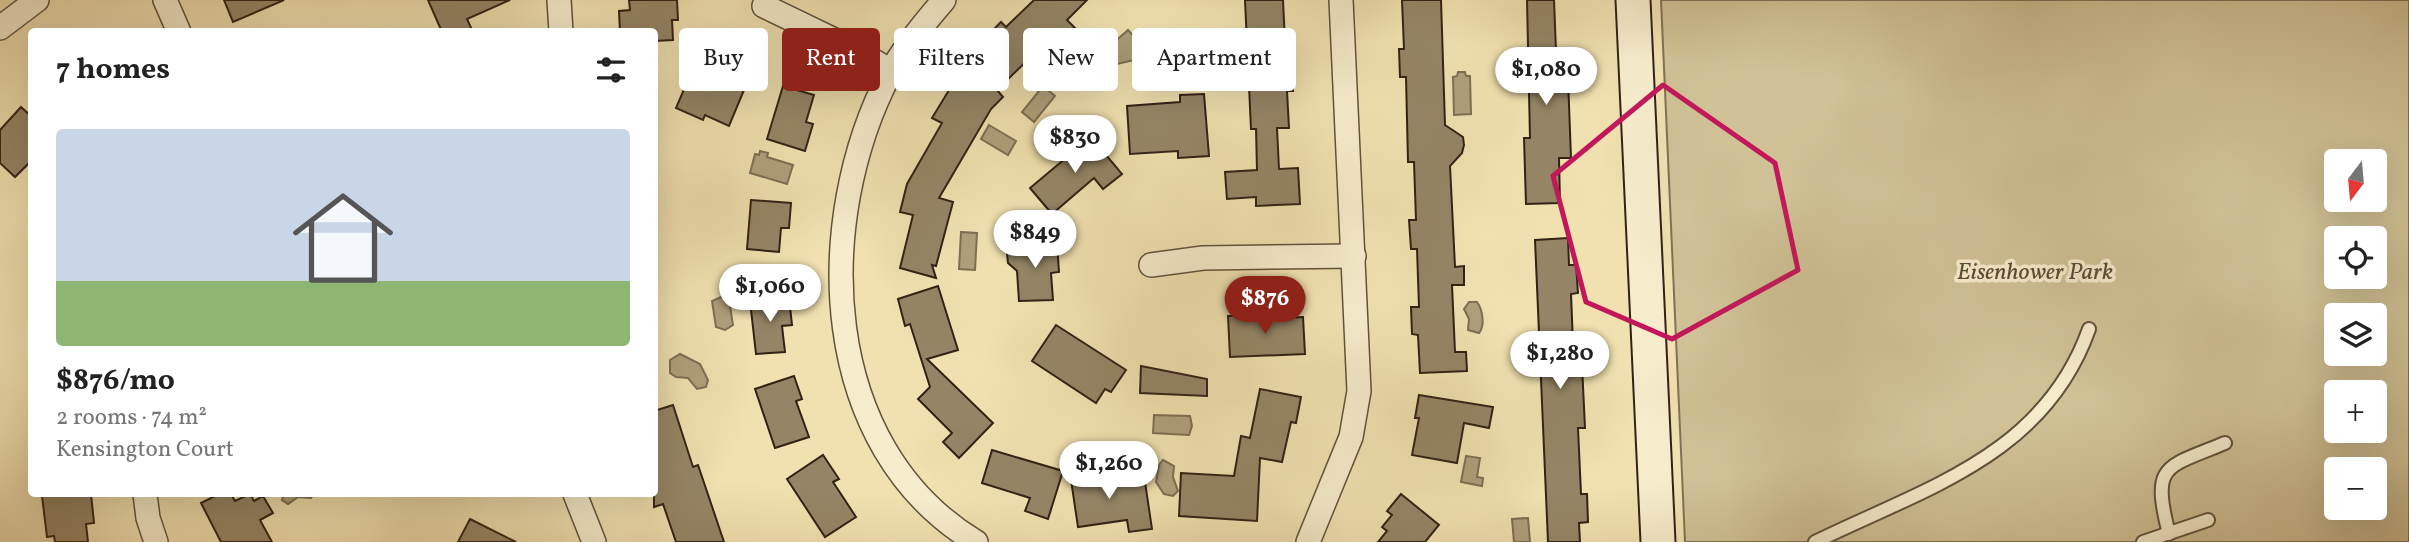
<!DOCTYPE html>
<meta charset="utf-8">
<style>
body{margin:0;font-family:Vollkorn,serif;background:#f6f6f6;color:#222;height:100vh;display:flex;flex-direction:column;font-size:26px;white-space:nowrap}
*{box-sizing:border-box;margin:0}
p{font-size:23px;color:#767676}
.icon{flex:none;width:38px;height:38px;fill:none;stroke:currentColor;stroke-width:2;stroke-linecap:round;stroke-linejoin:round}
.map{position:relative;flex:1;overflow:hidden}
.panel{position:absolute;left:28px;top:28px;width:630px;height:469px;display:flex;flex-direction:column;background:#fff;border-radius:7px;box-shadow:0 7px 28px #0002}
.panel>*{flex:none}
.banner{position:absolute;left:679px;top:28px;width:665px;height:63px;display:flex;gap:14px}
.needle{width:46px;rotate:196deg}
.buttons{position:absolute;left:2324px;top:149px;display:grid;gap:14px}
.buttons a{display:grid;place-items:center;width:63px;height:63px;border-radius:7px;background:#fff;box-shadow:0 7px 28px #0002;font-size:35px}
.price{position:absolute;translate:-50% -60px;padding:0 16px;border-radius:24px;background:#fff;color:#222;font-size:23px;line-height:46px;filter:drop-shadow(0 2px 4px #0008)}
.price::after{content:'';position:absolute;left:50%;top:42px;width:21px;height:16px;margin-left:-10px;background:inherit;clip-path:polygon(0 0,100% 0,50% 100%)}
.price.selected{background:#8f2418;color:#fff}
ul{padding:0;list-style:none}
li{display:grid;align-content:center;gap:14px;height:371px;padding:0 28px}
li span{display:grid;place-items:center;height:217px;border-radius:7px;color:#555}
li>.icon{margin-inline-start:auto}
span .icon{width:126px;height:126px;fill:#fffc;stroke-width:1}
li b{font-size:30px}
h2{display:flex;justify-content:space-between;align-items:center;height:84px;padding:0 28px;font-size:30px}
.pill{padding:0 24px;border-radius:7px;background:#fff;box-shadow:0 7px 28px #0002;font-size:24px;line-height:63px}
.pill.selected{background:#8f2418;color:#fff}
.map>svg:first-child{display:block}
.green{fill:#d0c196;stroke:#807256;stroke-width:2;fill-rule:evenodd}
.water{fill:#b0a07c;stroke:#7d6e53;stroke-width:2}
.building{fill:#958566;stroke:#312216;stroke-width:2}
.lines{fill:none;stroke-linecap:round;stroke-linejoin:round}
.lane-casing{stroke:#61523c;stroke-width:16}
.street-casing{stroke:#61523c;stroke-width:26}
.secondary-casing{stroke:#312216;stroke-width:37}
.lane{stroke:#f6eccc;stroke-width:12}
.street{stroke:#f6eccc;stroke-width:23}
.secondary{stroke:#f6eccc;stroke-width:33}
.marked{fill:none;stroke:#c2185b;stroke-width:5;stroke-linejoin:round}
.labels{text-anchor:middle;stroke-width:7;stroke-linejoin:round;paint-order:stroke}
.park-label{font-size:24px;font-style:italic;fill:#594a36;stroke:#f6eccc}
</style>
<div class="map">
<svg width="2409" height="542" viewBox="0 0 2409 542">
<rect width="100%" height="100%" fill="#f1e1b0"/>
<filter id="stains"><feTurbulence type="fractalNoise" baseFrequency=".00286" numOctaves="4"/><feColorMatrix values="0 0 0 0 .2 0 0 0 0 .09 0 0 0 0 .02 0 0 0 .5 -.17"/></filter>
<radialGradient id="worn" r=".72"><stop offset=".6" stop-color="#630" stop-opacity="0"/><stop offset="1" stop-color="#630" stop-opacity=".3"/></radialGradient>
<path class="green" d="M1661,0H2409V542H1685ZM2336,161H2375V200H2336ZM2336,238H2375V276H2336ZM2336,315H2375V354H2336ZM2336,392H2375V430H2336ZM2336,469H2375V508H2336Z"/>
<g class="water">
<polygon points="1128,30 1151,56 1109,66 1100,55"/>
<polygon points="1458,72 1465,72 1466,76 1470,76 1471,114 1454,115 1453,77 1457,76"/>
<polygon points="1043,86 1055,96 1034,122 1022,112"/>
<polygon points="989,125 1016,141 1008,155 981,139"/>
<polygon points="760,151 768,153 767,157 793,165 787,184 750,173 755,154 759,155"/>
<polygon points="961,232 977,233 975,270 959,269"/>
<polygon points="721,297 729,299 733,325 725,330 716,327 712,301"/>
<path d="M1469,302H1477C1483,310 1485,326 1479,333L1468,330L1469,319L1464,309Z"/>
<polygon points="680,354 700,364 708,380 706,387 697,389 688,378 676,377 670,373 670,360"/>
<polygon points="1154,415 1190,416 1192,426 1189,435 1153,433"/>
<polygon points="1466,456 1480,458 1477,477 1483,478 1482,486 1461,482"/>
<polygon points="1163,460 1174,466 1173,477 1178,491 1173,496 1164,494 1156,482 1159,465"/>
<polygon points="284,494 314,494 311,498 298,497 288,504 282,500"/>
<polygon points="1528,518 1530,542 1514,542 1512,519"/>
</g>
<g class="building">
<polygon points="224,0 284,0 233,22"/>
<polygon points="428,0 510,0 467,19 473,32 442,32"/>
<polygon points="629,0 677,0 678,20 672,20 673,40 654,41 654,32 620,32 619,11 630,10"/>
<polygon points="1034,0 1087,0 1067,20 1080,33 1060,52 1048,40 997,90 1003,97 991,109 939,198 953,202 936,266 932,265 936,278 900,268 913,215 900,212 907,184 942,123 932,118 949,90 994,45 986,37 1001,22 1006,27"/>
<polygon points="1245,0 1283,0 1286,64 1292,64 1293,91 1287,91 1289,128 1277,128 1279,169 1298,168 1300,204 1256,206 1256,197 1227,199 1225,172 1257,170 1256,129 1251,129"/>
<polygon points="1402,0 1441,0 1445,125 1463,137 1464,145 1462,153 1450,166 1455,267 1464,266 1464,285 1452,285 1455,352 1466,352 1467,371 1420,373 1418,335 1412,334 1411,307 1419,307 1417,249 1411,249 1409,220 1416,220 1414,162 1408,162 1406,77 1400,77 1399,49 1404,49"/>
<polygon points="1527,0 1554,0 1556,51 1567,51 1571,158 1559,158 1560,203 1526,204 1524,138 1530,138"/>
<polygon points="691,73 709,81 710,76 744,90 729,126 705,115 703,120 676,108"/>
<polygon points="783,86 814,95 806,122 813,124 805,151 767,139"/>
<polygon points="1204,94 1209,156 1178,158 1178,151 1130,154 1127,106 1180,102 1180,95"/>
<polygon points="21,107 32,117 32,160 15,177 0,163 0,130"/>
<polygon points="1091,137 1122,174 1103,189 1094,178 1052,214 1030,188"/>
<polygon points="751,200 791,203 789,228 781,228 779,252 747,249"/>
<polygon points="1568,238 1569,265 1576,265 1578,293 1571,294 1573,344 1581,344 1585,428 1578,428 1581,494 1587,494 1588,522 1579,523 1580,542 1548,542 1535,240"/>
<polygon points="1057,243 1059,272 1051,273 1053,300 1019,301 1017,271 1008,263 1007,253 1016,245"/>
<polygon points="938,286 958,350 927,359 993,423 959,458 943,442 952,433 918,399 930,387 910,324 905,326 898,299"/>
<polygon points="789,297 792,325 782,326 785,352 756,354 750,301"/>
<polygon points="1264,314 1264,319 1303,317 1305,354 1230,357 1228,316"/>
<polygon points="1056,325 1126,370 1111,392 1105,389 1096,403 1032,361"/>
<polygon points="1141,366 1207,379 1207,396 1140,393"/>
<polygon points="794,376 802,399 796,401 809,437 775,448 755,389"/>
<polygon points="1260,389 1301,397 1296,423 1291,422 1282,462 1260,458 1257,521 1179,516 1181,473 1234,476 1241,436 1250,438"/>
<polygon points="1419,395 1493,407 1489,428 1464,423 1457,463 1412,455 1419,418 1415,418"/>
<polygon points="673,405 693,467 698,465 724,542 676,542 663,504 654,507 654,411"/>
<polygon points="992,450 1063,471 1048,519 1025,511 1030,498 982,483"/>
<polygon points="823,455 839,479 833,482 856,517 825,537 787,479"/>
<polygon points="1106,467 1110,487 1145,482 1152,529 1129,532 1127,520 1078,527 1070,473"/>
<polygon points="60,494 91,494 94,523 86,524 88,542 55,542 54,536 47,537 42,496"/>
<polygon points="219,494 231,494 235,501 250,494 254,501 263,496 273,513 260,520 272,542 221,542 201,503"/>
<polygon points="1401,494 1439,525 1425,542 1378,542 1387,531 1382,527 1392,515 1387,511"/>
<polygon points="470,519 516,542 458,542"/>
</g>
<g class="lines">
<defs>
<g id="lane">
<path d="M2169,534C2151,463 2165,468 2225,443"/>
<path d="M1815,542C1925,488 2044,456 2089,329"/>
<polyline points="2143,542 2208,520"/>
</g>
<g id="street">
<polyline points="165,0 179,32"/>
<polyline points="559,0 561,32"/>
<path d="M944,0C925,22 904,47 890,73C812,222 818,447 976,542"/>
<polyline points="764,6 853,49 891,71"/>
<polyline points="0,28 37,0"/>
<polyline points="1151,265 1203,258 1354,256"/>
<polyline points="145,494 148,518 156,542"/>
<polyline points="575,494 594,542"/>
<polyline points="1308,542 1351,437 1359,391 1341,0"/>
</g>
<polyline id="secondary" points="1633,0 1658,542"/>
</defs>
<use href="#lane" class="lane-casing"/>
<use href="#street" class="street-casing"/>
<use href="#secondary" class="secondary-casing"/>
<use href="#lane" class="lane"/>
<use href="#street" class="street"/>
<use href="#secondary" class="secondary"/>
</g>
<path class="marked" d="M1663,85L1775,163L1798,270L1672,339L1586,302L1553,176Z"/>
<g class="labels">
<g class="park-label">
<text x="2035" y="279">Eisenhower Park</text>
</g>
</g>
<rect width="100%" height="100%" filter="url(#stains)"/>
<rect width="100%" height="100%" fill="url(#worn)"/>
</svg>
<div class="buttons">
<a><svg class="needle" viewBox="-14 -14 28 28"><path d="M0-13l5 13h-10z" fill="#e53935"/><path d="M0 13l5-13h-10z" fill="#767676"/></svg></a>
<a><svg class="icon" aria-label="locate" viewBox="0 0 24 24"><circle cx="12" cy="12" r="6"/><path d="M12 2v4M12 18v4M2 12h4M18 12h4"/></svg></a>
<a><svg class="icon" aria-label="layers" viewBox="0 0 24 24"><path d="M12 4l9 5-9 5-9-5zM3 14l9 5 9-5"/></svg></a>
<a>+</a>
<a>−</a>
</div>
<b class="price" style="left:1546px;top:107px">$1,080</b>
<b class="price" style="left:1075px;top:175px">$830</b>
<b class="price" style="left:1035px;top:270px">$849</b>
<b class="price" style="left:770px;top:324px">$1,060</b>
<b class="price selected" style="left:1265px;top:336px">$876</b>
<b class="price" style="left:1560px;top:391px">$1,280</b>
<b class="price" style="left:1109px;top:501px">$1,260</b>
<div class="banner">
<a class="pill">Buy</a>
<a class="pill selected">Rent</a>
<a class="pill">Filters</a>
<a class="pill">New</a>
<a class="pill">Apartment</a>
</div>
<section class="panel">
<h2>7 homes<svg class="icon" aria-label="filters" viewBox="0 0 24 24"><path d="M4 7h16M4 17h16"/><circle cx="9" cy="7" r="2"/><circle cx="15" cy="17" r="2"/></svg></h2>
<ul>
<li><span style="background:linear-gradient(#c9d6e8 70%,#8fb573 0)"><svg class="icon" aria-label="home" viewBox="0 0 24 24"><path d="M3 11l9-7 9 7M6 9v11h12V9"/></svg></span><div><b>$876/mo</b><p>2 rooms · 74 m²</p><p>Kensington Court</p></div></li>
</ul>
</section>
</div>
